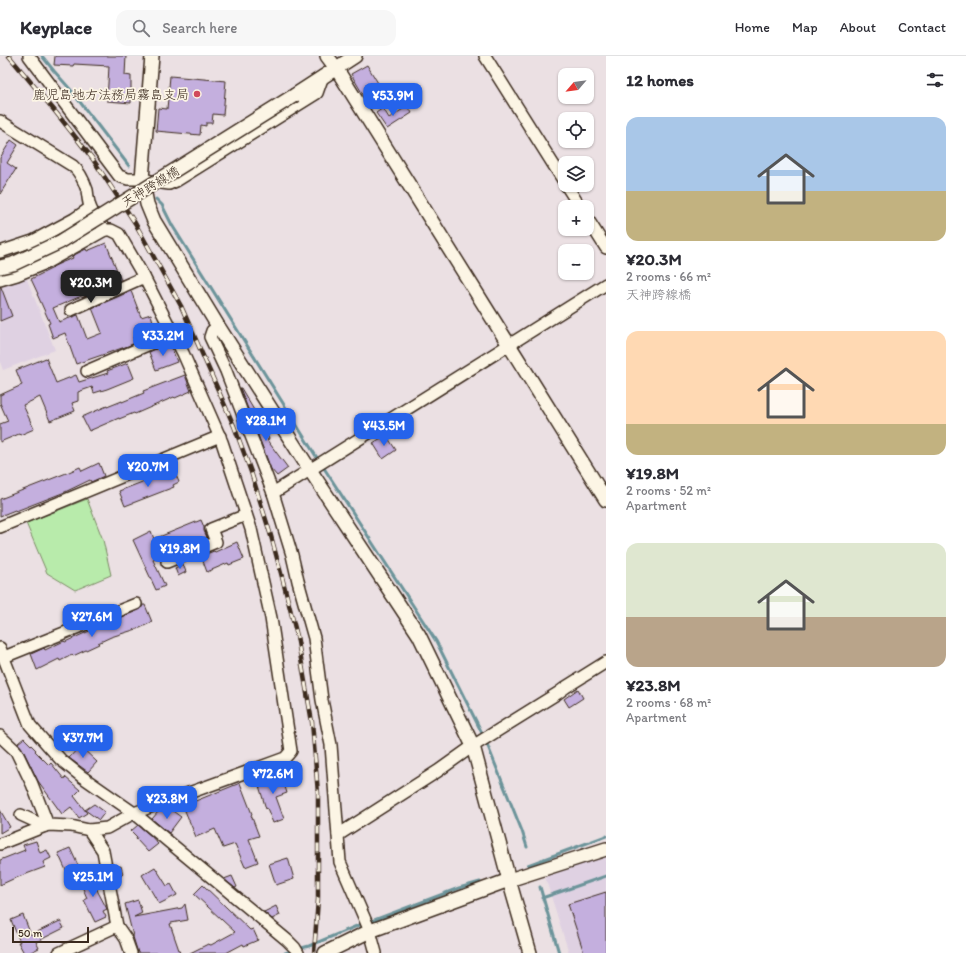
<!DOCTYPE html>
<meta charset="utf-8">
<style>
body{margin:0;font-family:Itim,"Klee One",sans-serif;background:#f7f7f7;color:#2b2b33;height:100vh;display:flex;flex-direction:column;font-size:15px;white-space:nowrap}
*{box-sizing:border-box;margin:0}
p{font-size:13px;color:#7c7c81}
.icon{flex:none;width:22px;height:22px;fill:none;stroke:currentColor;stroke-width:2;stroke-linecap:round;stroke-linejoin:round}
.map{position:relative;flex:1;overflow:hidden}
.panel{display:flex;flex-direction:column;background:#fff;width:360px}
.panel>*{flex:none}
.needle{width:26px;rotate:242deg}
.tools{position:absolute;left:558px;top:12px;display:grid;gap:8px}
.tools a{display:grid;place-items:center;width:36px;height:36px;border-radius:8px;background:#fff;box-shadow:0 1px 3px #0004;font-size:20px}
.scale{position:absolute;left:12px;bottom:10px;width:77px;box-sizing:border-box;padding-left:4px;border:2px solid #3b2a1e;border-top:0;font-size:11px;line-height:14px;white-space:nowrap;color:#3b2a1e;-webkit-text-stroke:3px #fcf5e5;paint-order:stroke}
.price{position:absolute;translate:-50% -34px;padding:0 9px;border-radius:8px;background:#2563eb;color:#fff;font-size:13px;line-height:26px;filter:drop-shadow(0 1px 2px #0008)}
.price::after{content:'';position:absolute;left:50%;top:24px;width:12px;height:9px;margin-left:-6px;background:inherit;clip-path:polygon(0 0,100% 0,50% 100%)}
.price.selected{background:#222;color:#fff}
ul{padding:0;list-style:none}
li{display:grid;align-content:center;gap:8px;height:212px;padding:0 20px}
li span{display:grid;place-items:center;height:124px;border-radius:12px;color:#555}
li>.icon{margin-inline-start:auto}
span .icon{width:72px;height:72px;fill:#fffc;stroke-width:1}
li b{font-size:17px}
h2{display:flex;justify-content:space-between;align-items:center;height:48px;padding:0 20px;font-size:17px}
header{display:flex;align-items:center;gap:24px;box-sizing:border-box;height:56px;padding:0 20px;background:#fff;border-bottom:1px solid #e1e1e2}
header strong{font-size:19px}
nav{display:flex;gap:22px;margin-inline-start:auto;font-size:14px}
.search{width:280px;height:36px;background:#f7f7f7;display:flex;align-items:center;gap:10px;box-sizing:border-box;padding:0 14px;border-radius:12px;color:#7c7c81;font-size:15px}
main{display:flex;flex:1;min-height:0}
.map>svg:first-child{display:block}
.built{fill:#dfd1e2}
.green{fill:#b8ebab;stroke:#7a8a64}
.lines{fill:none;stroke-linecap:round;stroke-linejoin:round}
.stream{stroke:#6c949a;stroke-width:3}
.building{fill:#c4afde;stroke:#3b2a1e}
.minor-casing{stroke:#3b2a1e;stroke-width:14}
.tertiary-casing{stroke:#3b2a1e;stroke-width:16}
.minor{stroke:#fcf5e5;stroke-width:11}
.tertiary{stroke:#fcf5e5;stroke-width:13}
.rail-casing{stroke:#3b2a1e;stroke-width:4.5}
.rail{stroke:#fcf5e5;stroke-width:3;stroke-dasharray:9;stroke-linecap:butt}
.tertiary-bridge-casing{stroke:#3b2a1e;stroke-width:16;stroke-linecap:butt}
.tertiary-bridge{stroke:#fcf5e5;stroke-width:13}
.poi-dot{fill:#d1495b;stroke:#fcf5e5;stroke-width:1.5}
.labels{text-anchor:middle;stroke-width:3.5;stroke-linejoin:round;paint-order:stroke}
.poi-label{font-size:13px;fill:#3b2a1e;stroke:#fcf5e5;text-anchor:end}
.street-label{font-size:13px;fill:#3b2a1e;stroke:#fcf5e5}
</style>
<header>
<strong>Keyplace</strong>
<div class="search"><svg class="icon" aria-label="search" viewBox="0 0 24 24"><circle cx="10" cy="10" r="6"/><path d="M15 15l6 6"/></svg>Search here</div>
<nav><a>Home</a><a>Map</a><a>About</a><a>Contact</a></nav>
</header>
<main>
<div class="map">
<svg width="606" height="897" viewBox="0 0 606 897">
<rect width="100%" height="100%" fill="#ebe0e3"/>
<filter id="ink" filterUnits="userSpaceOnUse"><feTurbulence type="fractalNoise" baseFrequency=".025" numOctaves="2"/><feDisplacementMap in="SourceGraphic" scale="8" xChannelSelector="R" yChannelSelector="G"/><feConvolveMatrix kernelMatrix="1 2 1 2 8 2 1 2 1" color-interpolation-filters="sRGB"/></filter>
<g filter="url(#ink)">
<g class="built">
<polygon points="26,221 55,294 3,314 0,306 0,229 21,224"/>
<polygon points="606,800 606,897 569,897 545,821"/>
</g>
<polygon class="green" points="87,443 103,484 111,519 75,534 47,517 26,467"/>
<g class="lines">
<g class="stream">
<polyline points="42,0 54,15 70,33 129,110"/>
<polyline points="156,143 162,149 172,169 319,405"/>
<polyline points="322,409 436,585 485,683 522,775 527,791"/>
<polyline points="528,809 606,780"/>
<polyline points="540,831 559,897"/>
<polyline points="542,842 606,820"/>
<polyline points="369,866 459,832 480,826"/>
<polyline points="298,893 309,890 364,867"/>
<polyline points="285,897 293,895"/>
</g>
</g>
<g class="building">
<polygon points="55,0 126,0 125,19 131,20 131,47 107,45 109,10 74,8 73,10 54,9"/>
<polygon points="367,9 381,32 381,36 374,40 372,37 365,42 351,18"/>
<polygon points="170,20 226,25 223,59 213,58 212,67 206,67 206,70 201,69 200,79 156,75 158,52 167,53"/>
<polygon points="408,50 412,57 387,73 376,57 383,52 389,62"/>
<polygon points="11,84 18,89 7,107 16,113 0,138 0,102"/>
<polygon points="106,187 121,224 86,240 84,240 84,239 53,252 59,266 78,259 87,283 102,277 92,252 131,235 141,261 151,258 155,274 133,281 135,287 128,290 76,308 65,277 53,282 48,268 50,267 37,238 38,238 31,223 53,212 52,211 63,206 73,202 72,200 86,193 87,195"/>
<polygon points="0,231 1,231 12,260 0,265"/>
<polygon points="170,287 177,306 156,314 149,296"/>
<polygon points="46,302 56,327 76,319 79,326 108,317 107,315 128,307 134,322 107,333 94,337 92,331 78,336 78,345 72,347 75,355 50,365 40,341 23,349 34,373 20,379 19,378 0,386 0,368 8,365 0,347 0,339 22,329 16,314"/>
<polygon points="185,319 191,335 175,342 174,341 135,358 134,357 119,363 119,362 89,375 82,361 107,350 107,351 122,345 122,346 144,337 143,335"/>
<polygon points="240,332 241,332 258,361 269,383 267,384 288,412 277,420 271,413"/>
<polygon points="386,379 396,394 383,403 373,387"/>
<polygon points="99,407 104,420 91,426 90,424 65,436 16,455 15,454 0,460 0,443 69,416 80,411 82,415"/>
<polygon points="168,416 170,421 175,417 179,426 173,429 174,431 125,450 119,435"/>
<polygon points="201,464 204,471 204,475 207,481 160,498 161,501 153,504 165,530 156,534 133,484 151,475 154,483"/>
<polygon points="237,486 244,503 229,509 228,507 207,516 201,500 214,495 215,496"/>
<polygon points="183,508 186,516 178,520 175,512"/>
<polygon points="143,549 145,549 152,566 140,572 111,581 98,587 99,588 73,600 72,599 60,605 59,603 37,614 31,598 44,592 45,594 64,585 65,586 96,572 139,554 141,553"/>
<polygon points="578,633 583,642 569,651 564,643"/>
<polygon points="24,682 36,694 35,695 49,709 51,707 64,723 65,721 80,734 74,740 87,757 79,762 71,751 62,758 38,725 22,692 18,687"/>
<polygon points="80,690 97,706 88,716 69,702"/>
<polygon points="281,718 287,737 276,741 284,763 273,767 267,752 266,753 257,723 266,721 266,723"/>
<polygon points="240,727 252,758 251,759 259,780 249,783 258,806 245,811 235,788 223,792 215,773 196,781 183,750"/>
<polygon points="94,748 105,756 99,764 85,754"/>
<polygon points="170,753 181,761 169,777 152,763 158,756 163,754 167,757"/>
<polygon points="0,754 10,771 0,777"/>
<polygon points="138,769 151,780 158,788 148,796 136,783 137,781 131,775"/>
<polygon points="36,785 40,797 47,794 51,802 43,806 45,811 13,823 0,829 0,804 25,794 23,789"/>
<polygon points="70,792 82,818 70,823 58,797"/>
<polygon points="288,802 294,823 276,829 269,808"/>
<polygon points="121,810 123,818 117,824 113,813"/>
<polygon points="155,811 167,830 171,828 177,839 159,848 142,819"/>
<polygon points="232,820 237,831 235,832 224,823"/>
<polygon points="78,821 93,821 98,836 107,853 103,855 106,861 95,866 84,844 87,842"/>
<polygon points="203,829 250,874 253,873 258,884 244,890 243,888 226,897 190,897 208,888 211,889 235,876 194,838"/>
<polygon points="606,836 606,897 584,897 568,848"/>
<polygon points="138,844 142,857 134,861 182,852 185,848 188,864 171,867 171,868 170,868 180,897 138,897 133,881 133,880 125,848"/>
<polygon points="276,850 280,859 272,863 264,856"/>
<polygon points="23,859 31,879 60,865 64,872 36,886 39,892 29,897 24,897 18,886 20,886 11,864"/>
</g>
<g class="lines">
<defs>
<g id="minor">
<polyline points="29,0 119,120 128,123 142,123 162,127 169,128 176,125 317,37 323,20"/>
<polyline points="485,0 565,127"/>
<path d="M0,65L73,110C80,116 84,125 87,134C88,140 88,147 91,153C94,160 100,167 105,174H111L119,178L144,221L183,297L222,386L251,473L271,562L291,695L285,702L134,757L107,772L89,774L71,770L48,769L0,788"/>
<polyline points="566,129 580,151"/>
<polyline points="587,162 606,192"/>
<polyline points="0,196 33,185 74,163 90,152"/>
<polyline points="0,224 17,219 46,207 105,174"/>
<polyline points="71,254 144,221"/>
<polyline points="218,270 212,275 210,281 226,315 273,437 292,499 298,525 314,582 322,644 331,689 340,806 370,875 376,897"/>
<polyline points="87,315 173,278"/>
<polyline points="273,437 606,228"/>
<polyline points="0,471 220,380"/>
<polyline points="167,506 216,486 211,473 246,459"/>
<polyline points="0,592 30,669 44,685 61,704 81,720 134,757 287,884 295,892 298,897"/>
<polyline points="4,601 136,548"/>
<polyline points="0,680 16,695 32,728 48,769"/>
<polyline points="21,759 45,770"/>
<polyline points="89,774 103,795 117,870 126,883 131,897"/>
<polyline points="338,779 438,715 473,690 558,637 566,631 606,606"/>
<polyline points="59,897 117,870"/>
</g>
<g id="tertiary">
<polyline points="152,0 142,123 147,148 154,165 218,270 310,414 419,579 473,690 509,824 530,897"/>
<polyline points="327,0 336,12 606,444"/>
<polyline points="295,39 355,0"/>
<polyline points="325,897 370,875 509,824 606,793"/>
</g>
</defs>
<use href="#minor" class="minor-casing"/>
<use href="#tertiary" class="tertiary-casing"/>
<use href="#minor" class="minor"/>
<use href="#tertiary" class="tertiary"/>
<defs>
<polyline id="rail" points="9,0 54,54 92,102 135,167 181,250 234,370 251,416 271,480 282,521 297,580 312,666 318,737 318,843 314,897"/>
</defs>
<use href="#rail" class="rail-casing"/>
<use href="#rail" class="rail"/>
<defs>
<polyline id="tertiary-bridge" points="0,211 13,208 60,186 295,39"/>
</defs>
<use href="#tertiary-bridge" class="tertiary-bridge-casing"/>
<use href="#tertiary-bridge" class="tertiary-bridge"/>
</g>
</g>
<circle class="poi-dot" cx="197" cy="38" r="4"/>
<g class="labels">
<g class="poi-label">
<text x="189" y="43">鹿児島地方法務局霧島支局</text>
</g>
<g class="street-label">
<text transform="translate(150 130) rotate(-32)" y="5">天神跨線橋</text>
</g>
</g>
</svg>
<div class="tools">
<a><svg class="needle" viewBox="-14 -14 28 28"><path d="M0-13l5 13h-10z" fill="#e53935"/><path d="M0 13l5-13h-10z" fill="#7c7c81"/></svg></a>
<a><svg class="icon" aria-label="locate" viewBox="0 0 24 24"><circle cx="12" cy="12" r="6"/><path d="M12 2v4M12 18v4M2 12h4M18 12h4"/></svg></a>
<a><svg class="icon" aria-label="layers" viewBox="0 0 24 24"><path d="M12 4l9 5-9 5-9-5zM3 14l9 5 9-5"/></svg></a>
<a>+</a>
<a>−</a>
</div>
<div class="scale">50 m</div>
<b class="price" style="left:393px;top:61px">¥53.9M</b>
<b class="price selected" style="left:91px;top:248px">¥20.3M</b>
<b class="price" style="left:163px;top:301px">¥33.2M</b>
<b class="price" style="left:266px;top:386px">¥28.1M</b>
<b class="price" style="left:384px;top:391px">¥43.5M</b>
<b class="price" style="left:148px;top:432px">¥20.7M</b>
<b class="price" style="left:180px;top:514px">¥19.8M</b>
<b class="price" style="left:92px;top:582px">¥27.6M</b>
<b class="price" style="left:83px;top:703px">¥37.7M</b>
<b class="price" style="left:273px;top:739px">¥72.6M</b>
<b class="price" style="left:167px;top:764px">¥23.8M</b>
<b class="price" style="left:93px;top:842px">¥25.1M</b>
</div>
<section class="panel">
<h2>12 homes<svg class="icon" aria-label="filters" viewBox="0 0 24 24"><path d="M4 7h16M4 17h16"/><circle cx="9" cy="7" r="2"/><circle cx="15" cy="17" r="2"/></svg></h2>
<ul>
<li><span style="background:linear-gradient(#a9c7e8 60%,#c2b280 0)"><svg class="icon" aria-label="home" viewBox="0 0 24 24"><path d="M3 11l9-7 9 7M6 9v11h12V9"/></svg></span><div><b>¥20.3M</b><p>2 rooms · 66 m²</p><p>天神跨線橋</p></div></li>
<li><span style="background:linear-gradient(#ffd9b3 75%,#c2b280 0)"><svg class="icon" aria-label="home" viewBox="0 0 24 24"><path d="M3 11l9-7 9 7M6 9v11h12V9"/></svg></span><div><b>¥19.8M</b><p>2 rooms · 52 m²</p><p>Apartment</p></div></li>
<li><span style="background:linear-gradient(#dfe7d0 60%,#b9a48a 0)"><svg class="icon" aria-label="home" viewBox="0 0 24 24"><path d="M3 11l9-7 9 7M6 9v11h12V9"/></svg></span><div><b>¥23.8M</b><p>2 rooms · 68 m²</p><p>Apartment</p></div></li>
</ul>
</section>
</main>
